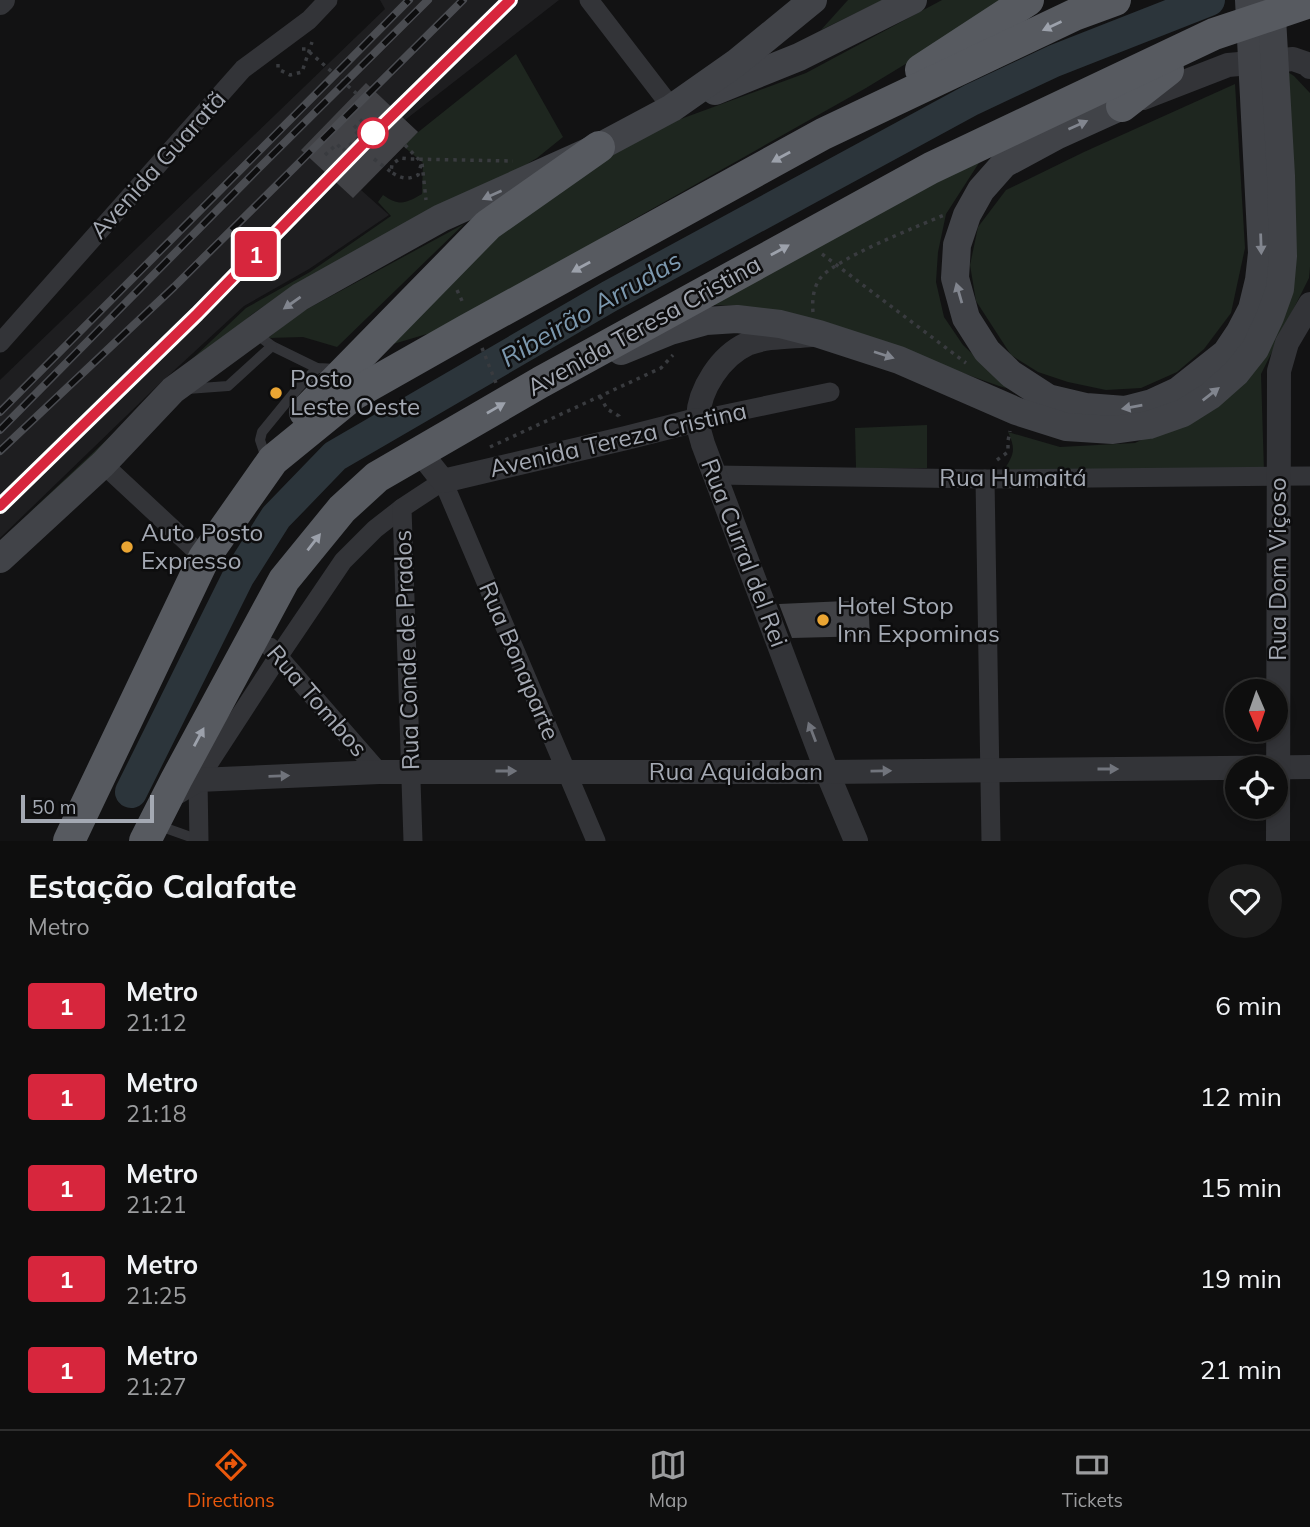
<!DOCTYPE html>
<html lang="en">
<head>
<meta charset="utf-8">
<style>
  body { margin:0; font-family:Mulish,sans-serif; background:#1c1c1c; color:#f1f3f6; height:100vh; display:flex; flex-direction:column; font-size:26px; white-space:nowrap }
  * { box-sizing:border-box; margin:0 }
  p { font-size:23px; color:#9b9c9e }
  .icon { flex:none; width:38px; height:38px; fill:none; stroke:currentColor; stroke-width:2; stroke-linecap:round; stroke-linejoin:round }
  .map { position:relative; height:841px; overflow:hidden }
  .side { display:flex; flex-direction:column; background:#0e0e0e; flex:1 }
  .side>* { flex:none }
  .badge { padding:0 14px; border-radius:5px; font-size:24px; line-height:46px }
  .needle { width:46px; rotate:178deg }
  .controls { position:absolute; left:1225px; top:679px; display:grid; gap:14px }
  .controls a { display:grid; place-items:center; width:63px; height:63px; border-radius:50%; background:#0e0e0e; box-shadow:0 4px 10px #0003,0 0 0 2px #2e2e2e; font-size:35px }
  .scale { position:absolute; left:21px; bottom:18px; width:133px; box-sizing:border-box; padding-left:7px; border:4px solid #a4a9b3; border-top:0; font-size:19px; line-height:24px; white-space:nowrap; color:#a4a9b3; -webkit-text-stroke:5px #0d0d0e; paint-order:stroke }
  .map>.badge { position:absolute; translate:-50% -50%; box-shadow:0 0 0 4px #fff }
  .round { display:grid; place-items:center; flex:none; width:74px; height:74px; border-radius:37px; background:#1c1c1c }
  .head { display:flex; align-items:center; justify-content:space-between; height:119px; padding:0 28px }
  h1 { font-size:33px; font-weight:700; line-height:52px }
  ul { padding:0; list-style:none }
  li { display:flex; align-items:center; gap:21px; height:91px; padding:0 28px }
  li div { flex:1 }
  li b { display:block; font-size:26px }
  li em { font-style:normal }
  li .badge { min-width:77px; font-weight:700; text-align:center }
  .dock { display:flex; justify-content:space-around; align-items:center; height:98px; border-top:2px solid #2e2e2e; background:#0e0e0e; font-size:19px; color:#9b9c9e }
  .dock a { display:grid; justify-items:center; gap:4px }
  .dock .on { color:#ea580c }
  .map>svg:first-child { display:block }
  .built { fill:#1e1e20 }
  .green { fill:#1e261f }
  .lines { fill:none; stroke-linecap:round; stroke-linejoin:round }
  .river { stroke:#2c353b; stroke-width:32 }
  .building { fill:#414246 }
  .path { stroke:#393b3f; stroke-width:3.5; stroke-dasharray:3.5 5; stroke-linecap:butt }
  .service { stroke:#333438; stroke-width:10 }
  .minor { stroke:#333438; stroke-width:19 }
  .tertiary { stroke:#333438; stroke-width:24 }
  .secondary { stroke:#414348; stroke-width:28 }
  .trunk { stroke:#575a60; stroke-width:32 }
  .rail-casing { stroke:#4a4c51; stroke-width:8 }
  .rail { stroke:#0d0d0e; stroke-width:5; stroke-dasharray:16; stroke-linecap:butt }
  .oneway { fill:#9ca1ab }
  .oneway2 { fill:#81858e }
  .oneway3 { fill:#71747c }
  .line-casing { stroke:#fff; stroke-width:16 }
  .line { stroke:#d7263d; stroke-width:10 }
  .stop-dot { fill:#fff; stroke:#d7263d; stroke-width:3.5 }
  .poi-dot { fill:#eaa533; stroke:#0d0d0e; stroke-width:2.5 }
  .labels { text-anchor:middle; stroke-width:5; stroke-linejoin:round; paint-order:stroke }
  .street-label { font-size:24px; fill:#a4a9b3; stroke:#0d0d0e }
  .poi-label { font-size:24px; fill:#a4a9b3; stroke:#0d0d0e; text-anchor:start }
  .water-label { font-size:26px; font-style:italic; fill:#7c98ae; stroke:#0d0d0e }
</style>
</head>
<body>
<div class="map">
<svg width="1310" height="841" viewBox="0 0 1310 841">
  <rect width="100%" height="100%" fill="#121213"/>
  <!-- built -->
  <path class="built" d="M380,0h179l-154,120 13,12 -57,58 28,25 -80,54 -65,37 -90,83 -154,149v-158l385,-371z"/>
  <!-- green -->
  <g class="green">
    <path d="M848,0h35l-62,30z"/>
    <path d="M942,0h69l-145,88 -253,143 -149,92 -81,24 108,-115 110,-78 77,-34 128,-47z"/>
    <path d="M516,54l47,83 -26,21 -64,38 -180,90 -42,29 -165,156 -58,43 218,-206 64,-36 81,-56 -13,-14 5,-7c17,12 23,8 39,-1l1,-31 -21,-18z"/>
    <path d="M1283,69l11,7 16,17v174l-1,11 -48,96 3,98 -262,1c11,-17 15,-22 6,-41l52,15 75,-4 55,-26 54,-51z"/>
    <path d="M1235,84l10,164 -14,65 -27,36 -27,23 -36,16 -35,2 -38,-8 -30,-10 -27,-17 -35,-54 -6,-36 8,-38 28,-37 78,-38z"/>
    <path d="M984,155l-38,59 -8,38 -2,30 8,35 19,28 23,22 31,24 -18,-5 -128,-46 -131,-34 -29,-1z"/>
    <path d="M464,224l-127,123 -34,-10 -35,1 30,-24z"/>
    <path d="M927,425v43h-71l-1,-40z"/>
  </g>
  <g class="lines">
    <!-- river -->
    <path class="river" d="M131,792l107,-215 38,-60 59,-61 275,-160 361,-196 83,-39 155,-61"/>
  </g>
  <!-- building -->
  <g class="building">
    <path d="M366,83l52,49 -65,66 -52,-48z"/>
    <path d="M868,600l2,36 -78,2 -13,-34z"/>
  </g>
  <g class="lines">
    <!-- path -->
    <g class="path">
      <path d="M302,49h4l51,45"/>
      <path d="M278,64v5l12,6 12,-3 10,-30"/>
      <path d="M353,143l9,10 26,-27"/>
      <path d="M405,145l17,18 4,37"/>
      <path d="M325,155l12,-11 6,7 17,-15 -7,-7 12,-12"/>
      <path d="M374,159l17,13"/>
      <path d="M421,165l-3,10c-11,5 -16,4 -27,-3l1,-8 9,-6 8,1 104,2"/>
      <path d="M822,254l144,109"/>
      <path d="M457,290l7,15"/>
      <path d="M813,312c-1,-10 0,-23 6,-32 12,-20 100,-54 125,-65"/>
      <path d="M482,348l14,35"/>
      <path d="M600,396l7,13 12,7 1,4"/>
      <path d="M490,447l171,-79 12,-13"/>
      <path d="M997,460l11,-8v-11l2,-10"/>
    </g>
    <!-- service -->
    <g class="service">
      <path d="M255,333l17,13 45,22 21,1"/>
      <path d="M187,389l41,-3 44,-40"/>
      <path d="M266,458l-6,-18 2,-8 36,-44 19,-20"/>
      <path d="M157,825l42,15"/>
    </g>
    <!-- minor -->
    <g class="minor">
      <path d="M589,0l83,108"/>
      <path d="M0,343l243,-274 66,-49 19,-20"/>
      <path d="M697,420l133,-28"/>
      <path d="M103,464l101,94"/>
      <path d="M715,475l270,4 325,-3"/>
      <path d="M985,479l6,362"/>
      <path d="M270,647l109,125"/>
      <path d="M199,841l-1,-61 80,-123 65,-96 32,-32 27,-21"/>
      <path d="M413,841l-11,-333 41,-27 153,360"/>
    </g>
    <!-- tertiary -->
    <g class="tertiary">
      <path d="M0,3l3,-3"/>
      <path d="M1143,98l85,-33 65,-6 14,5 3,3"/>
      <path d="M811,335c-20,2 -45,1 -64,9 -26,12 -48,45 -49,74 -1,8 3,18 5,26l124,328 29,69"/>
      <path d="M420,452l23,29 183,-43 71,-18"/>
      <path d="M167,798l31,-18 181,-8h448l483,-5"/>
      <path d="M1278,841l1,-470 8,-28 23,-39"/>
    </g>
    <!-- secondary -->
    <g class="secondary">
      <path d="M715,91l84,-34 114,-57"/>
      <path d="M1122,106l-64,29 -54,29 -23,26 -14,25 -10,30 -2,33 11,40 21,33 24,23 37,24 38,9 39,3 27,-7 26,-12 48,-38 14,-21 12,-23 7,-29 3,-27 -13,-253"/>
      <path d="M621,351l49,-20 36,-10 31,-2 43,5 39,10 80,26 117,51 50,16 47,3 36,-5 34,-12 27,-17 26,-23 19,-24 15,-32 10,-28 3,-33 -2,-80 -10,-176"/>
      <path d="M0,559l103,-95 70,-74 127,-93 141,-79 158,-71 73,-39 64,-45 77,-63"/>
    </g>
    <!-- trunk -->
    <g class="trunk">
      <path d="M921,70l107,-70"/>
      <path d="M1122,106l46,-36"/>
      <path d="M305,412l183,-187 111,-78"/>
      <path d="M69,841l135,-283 69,-98 81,-66 113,-64 356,-196 251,-119 41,-15"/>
      <path d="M145,841l31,-61 108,-200 58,-71 35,-32 164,-95 390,-214 283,-134 96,-32"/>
    </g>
    <defs>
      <g id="rail">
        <path d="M0,412l409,-412"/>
        <path d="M0,430l257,-260 171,-170"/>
        <path d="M0,451l174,-164 289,-287"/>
        <path d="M0,506l196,-192 168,-171 146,-143"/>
      </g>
    </defs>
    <!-- rail casing -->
    <use href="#rail" class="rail-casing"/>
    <!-- rail -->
    <use href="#rail" class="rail"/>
  </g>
  <!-- one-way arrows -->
  <defs><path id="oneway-solid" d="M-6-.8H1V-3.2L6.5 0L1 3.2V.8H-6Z" transform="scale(1.75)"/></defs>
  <g class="oneway">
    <use href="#oneway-solid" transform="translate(1052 26) rotate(155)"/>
    <use href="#oneway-solid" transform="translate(781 157) rotate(151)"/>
    <use href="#oneway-solid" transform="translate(780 250) rotate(-29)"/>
    <use href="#oneway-solid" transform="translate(581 267) rotate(151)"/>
    <use href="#oneway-solid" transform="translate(496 408) rotate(-30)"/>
    <use href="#oneway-solid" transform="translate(314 542) rotate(-52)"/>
    <use href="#oneway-solid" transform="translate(199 737) rotate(-62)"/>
  </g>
  <g class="oneway2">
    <use href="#oneway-solid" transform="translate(1078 125) rotate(-24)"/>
    <use href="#oneway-solid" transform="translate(492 195) rotate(156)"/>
    <use href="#oneway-solid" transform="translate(1261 244) rotate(88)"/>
    <use href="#oneway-solid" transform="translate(959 293) rotate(-106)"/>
    <use href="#oneway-solid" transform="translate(292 303) rotate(145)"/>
    <use href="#oneway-solid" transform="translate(884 355) rotate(18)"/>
    <use href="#oneway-solid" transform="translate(1211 394) rotate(-38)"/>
    <use href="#oneway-solid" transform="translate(1132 407) rotate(170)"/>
  </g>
  <g class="oneway3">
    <use href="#oneway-solid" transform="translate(812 732) rotate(-111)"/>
    <use href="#oneway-solid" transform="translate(1108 769)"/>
    <use href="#oneway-solid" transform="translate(506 771)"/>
    <use href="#oneway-solid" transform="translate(881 771) rotate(-1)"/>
    <use href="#oneway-solid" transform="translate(279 776) rotate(-2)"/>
  </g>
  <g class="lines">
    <defs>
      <path id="line" d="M0,506l197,-192 167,-171 146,-143"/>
    </defs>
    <!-- line casing -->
    <use href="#line" class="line-casing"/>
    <!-- line -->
    <use href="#line" class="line"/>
  </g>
  <!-- markers -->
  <circle class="stop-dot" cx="373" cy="133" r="14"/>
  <g class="poi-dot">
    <circle cx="276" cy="393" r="7"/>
    <circle cx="127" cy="547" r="7"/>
    <circle cx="823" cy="620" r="7"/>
  </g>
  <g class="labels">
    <!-- street labels -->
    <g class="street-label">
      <text transform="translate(158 165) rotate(-48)" y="8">Avenida Guaratã</text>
      <text transform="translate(644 326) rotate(-29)" y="8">Avenida Teresa Cristina</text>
      <text transform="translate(618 440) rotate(-13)" y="8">Avenida Tereza Cristina</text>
      <text x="1013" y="486">Rua Humaitá</text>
      <text transform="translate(744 553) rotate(69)" y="8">Rua Curral del Rei</text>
      <text transform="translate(1278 569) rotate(-90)" y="8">Rua Dom Viçoso</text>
      <text transform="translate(407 650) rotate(-92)" y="8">Rua Conde de Prados</text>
      <text transform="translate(519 661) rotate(67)" y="8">Rua Bonaparte</text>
      <text transform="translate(317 701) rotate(49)" y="8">Rua Tombos</text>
      <text x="736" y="780">Rua Aquidaban</text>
    </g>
    <!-- poi labels -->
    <g class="poi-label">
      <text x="290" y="387">Posto<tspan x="290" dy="28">Leste Oeste</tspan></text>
      <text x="141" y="541">Auto Posto<tspan x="141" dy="28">Expresso</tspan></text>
      <text x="837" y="614">Hotel Stop<tspan x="837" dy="28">Inn Expominas</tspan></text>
    </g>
    <!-- water labels -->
    <g class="water-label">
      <text transform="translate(591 309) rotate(-30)" y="9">Ribeirão Arrudas</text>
    </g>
  </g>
</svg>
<div class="controls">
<a><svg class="needle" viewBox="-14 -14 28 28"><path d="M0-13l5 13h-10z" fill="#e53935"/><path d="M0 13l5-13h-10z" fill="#9b9c9e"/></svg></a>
<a><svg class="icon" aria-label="locate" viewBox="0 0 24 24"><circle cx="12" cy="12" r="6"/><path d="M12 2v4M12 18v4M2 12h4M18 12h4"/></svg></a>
</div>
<div class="scale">50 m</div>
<b class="badge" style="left:256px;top:254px;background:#d7263d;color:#fff">1</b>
</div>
<section class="side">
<div class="head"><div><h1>Estação Calafate</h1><p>Metro</p></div><a class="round"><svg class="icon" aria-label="heart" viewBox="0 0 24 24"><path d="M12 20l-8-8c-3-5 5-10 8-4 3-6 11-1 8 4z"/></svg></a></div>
<ul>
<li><span class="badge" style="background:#d7263d;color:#fff">1</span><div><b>Metro</b><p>21:12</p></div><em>6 min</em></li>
<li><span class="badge" style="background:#d7263d;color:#fff">1</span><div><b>Metro</b><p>21:18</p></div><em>12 min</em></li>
<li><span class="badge" style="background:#d7263d;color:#fff">1</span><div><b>Metro</b><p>21:21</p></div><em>15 min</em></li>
<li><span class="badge" style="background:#d7263d;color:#fff">1</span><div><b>Metro</b><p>21:25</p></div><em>19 min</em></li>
<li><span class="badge" style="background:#d7263d;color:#fff">1</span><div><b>Metro</b><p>21:27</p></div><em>21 min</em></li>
</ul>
</section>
<nav class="dock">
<a class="on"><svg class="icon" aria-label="directions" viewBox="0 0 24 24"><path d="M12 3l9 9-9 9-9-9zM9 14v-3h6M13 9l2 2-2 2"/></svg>Directions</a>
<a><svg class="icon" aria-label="map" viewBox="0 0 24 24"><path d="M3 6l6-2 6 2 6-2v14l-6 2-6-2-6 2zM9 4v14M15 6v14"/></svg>Map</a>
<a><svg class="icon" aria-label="tickets" viewBox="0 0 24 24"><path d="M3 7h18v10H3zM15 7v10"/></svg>Tickets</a>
</nav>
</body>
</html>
